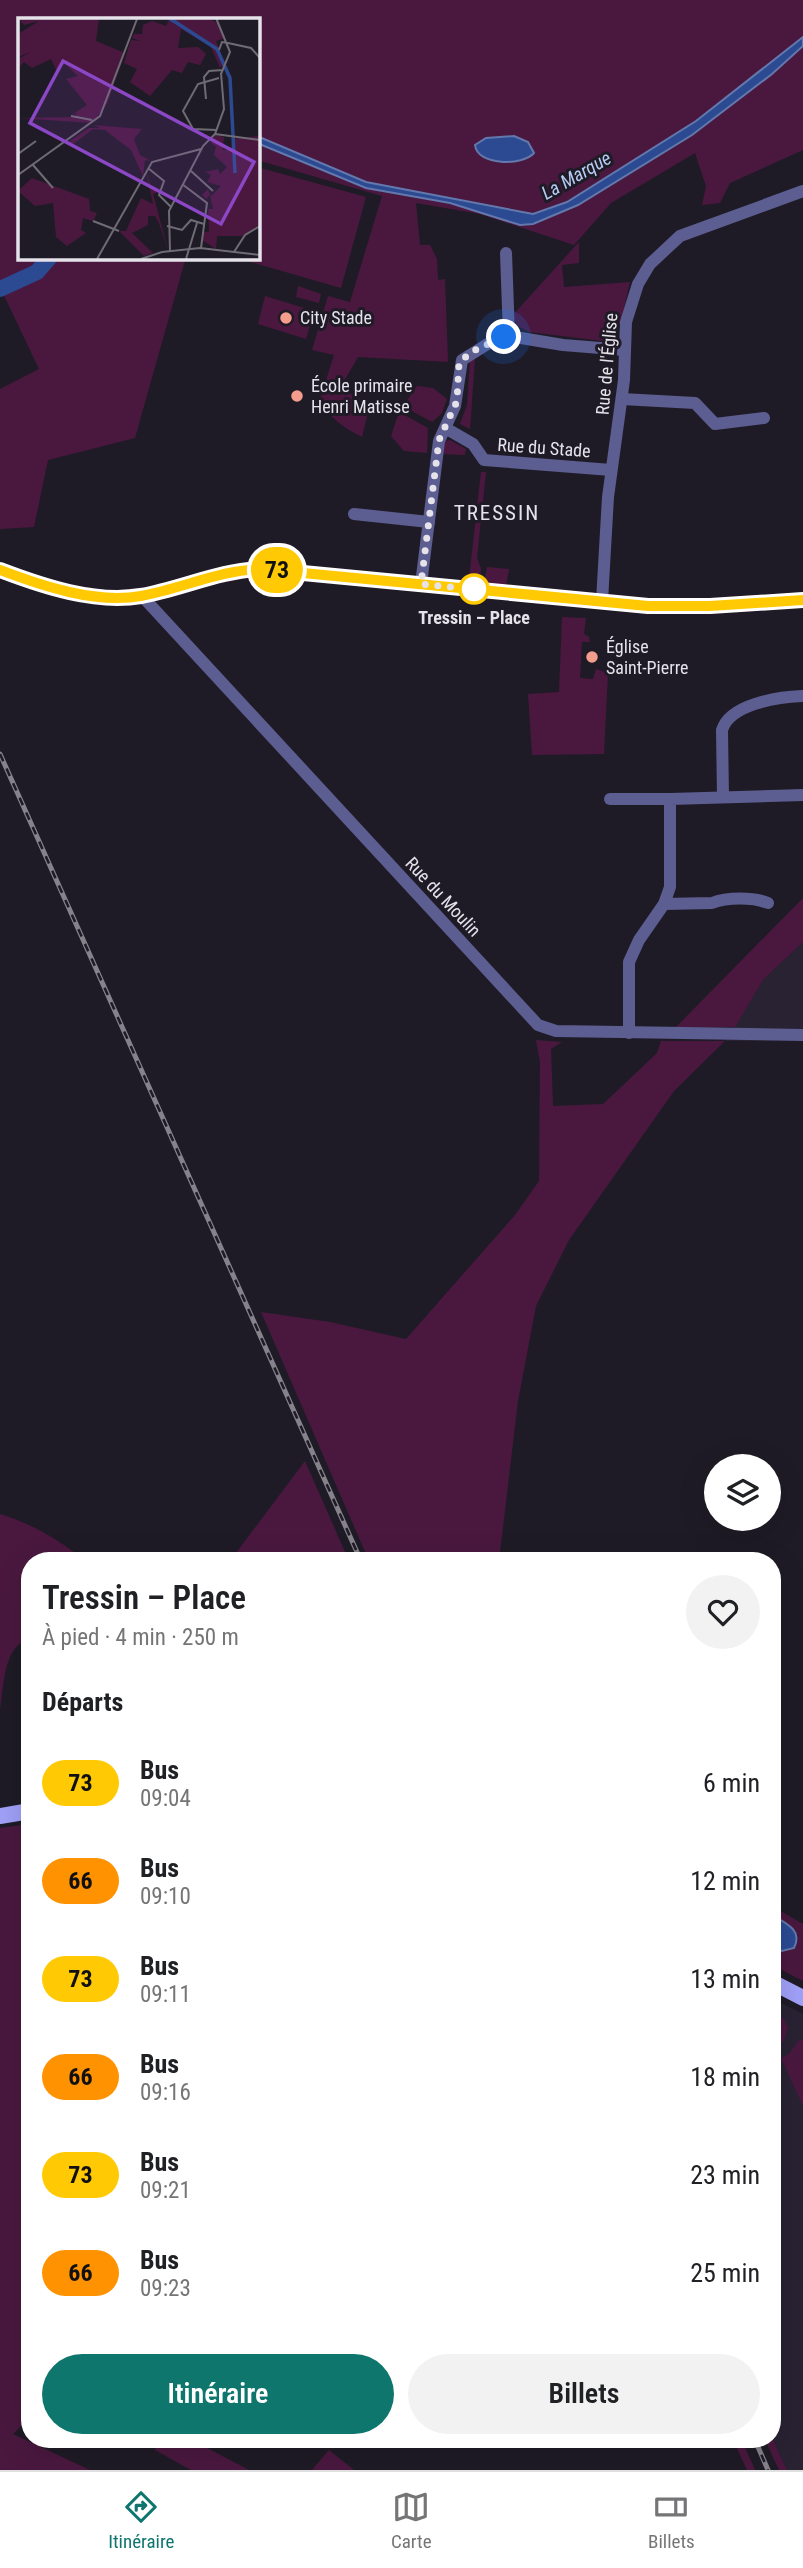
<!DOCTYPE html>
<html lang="fr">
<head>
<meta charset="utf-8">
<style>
  body { margin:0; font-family:"Roboto Condensed",sans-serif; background:#f2f2f2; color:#202124; height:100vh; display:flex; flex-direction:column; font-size:26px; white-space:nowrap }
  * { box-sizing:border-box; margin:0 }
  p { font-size:23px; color:#757577 }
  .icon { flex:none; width:38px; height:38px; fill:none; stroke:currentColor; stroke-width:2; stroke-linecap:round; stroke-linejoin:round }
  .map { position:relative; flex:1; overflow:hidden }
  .details { position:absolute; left:21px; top:1552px; width:760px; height:896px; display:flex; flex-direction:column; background:#fff; border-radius:28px; box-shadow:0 7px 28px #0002 }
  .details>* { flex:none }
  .badge { padding:0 14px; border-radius:23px; font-size:24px; line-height:46px }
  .fabs { position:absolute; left:704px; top:1454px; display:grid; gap:14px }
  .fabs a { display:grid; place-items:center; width:77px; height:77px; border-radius:50%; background:#fff; box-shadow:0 7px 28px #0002; font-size:35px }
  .you { position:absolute; width:35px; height:35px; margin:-18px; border:5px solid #fff; border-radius:50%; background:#1a73e8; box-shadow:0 0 0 10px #1a73e833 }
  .map>.badge { position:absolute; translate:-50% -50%; box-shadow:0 0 0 4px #fff }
  h2 { padding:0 21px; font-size:26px; line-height:63px }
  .round { display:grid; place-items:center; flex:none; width:74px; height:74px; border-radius:37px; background:#f2f2f2 }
  .headline { display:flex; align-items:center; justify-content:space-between; height:119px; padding:0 21px }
  h1 { font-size:33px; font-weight:600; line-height:52px }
  .button { display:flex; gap:14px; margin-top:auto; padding:14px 21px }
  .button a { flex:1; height:80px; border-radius:42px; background:#0f766e; color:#fff; font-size:28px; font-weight:600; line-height:80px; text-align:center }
  .button a+a { background:#f2f2f2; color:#202124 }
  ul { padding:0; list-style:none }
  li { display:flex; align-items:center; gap:21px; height:98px; padding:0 21px }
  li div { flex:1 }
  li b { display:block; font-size:26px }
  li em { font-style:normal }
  li .badge { min-width:77px; font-weight:700; text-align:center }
  .dock { display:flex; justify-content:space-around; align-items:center; height:98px; border-top:2px solid #e0e0e0; background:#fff; font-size:19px; color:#757577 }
  .dock a { display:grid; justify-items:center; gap:4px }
  .dock .selected { color:#0f766e }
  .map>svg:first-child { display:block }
  .built { fill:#282233 }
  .green { fill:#4a183f }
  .water { fill:#2b4a92; stroke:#6378ac; stroke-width:2 }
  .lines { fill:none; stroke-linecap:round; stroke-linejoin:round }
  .river { stroke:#2b4a92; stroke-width:16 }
  .minor { stroke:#5c5d91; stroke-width:12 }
  .major { stroke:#9fa0f7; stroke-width:16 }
  .rail-casing { stroke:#85828b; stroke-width:5 }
  .rail { stroke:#1f1b26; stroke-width:2.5; stroke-dasharray:8; stroke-linecap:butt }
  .line-casing { stroke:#fff; stroke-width:16 }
  .line { stroke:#ffc904; stroke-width:10 }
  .walk { stroke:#e5e2ea; stroke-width:7; stroke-dasharray:0 12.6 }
  .poi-dot { fill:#f49d8c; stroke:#1f1b26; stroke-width:2.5 }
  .stop-dot { fill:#fff; stroke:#ffc904; stroke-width:3.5 }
  .labels { text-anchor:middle; stroke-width:6; stroke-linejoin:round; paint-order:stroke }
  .poi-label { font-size:18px; fill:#e5e2ea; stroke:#1f1b26; text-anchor:start }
  .street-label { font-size:18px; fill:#e5e2ea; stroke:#1f1b26 }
  .stop-label { font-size:18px; font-weight:bold; fill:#e5e2ea; stroke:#1f1b26 }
  .water-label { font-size:19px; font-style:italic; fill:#b6cbf4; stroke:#1f1b26 }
  .quarter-label { font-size:21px; letter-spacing:2px; fill:#e5e2ea; stroke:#1f1b26 }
  .inset-river { fill:none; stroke:#2b4a92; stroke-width:3.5 }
  .inset-road { fill:none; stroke:#6e6b74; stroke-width:2 }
  .view { fill:#8b47c5; fill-opacity:0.15; stroke:#8b47c5; stroke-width:3.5 }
  .inset-edge { fill:none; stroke:#e5e2ea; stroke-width:3.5 }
</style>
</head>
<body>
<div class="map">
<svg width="803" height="2470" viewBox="0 0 803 2470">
  <rect width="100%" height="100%" fill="#1f1b26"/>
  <!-- built -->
  <g class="built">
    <path d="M803,942v99h-78l38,-61z"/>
    <path d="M772,1998l31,16v456h-16l-15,-33z"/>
  </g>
  <!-- green -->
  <g class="green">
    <path d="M0,0h803v150l-73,33 -10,20 -18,2 4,-19 -11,-33 -84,50 -37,42 -94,-31 -64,-11 4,42h10l7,14 1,21 7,-1 3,83 -90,-5 -18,31 30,16 -8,33c-18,-9 -33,-19 -42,-38l14,-44 -22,-5 16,-54 22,6 32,-106 -125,-36v-141h-238v238h167l-51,181 -87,22 -14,67 -34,2v-140l39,-20 -39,-82z"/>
    <path d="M257,167l109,30 -25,91 -108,-31h24z"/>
    <path d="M579,242v21l-17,2 2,22 66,-5c-4,14 -10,54 -19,60l-82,-10 -11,-6 -6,-10z"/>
    <path d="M298,286l23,8 -2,9 -23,-6z"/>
    <path d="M265,296l49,15 -8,28 -48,-15z"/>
    <path d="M475,358l-5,71 -10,-5 7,-19 3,-44z"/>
    <path d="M417,386l16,2 14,11 -5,14 -10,9 -29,-16z"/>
    <path d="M399,412l29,16 -1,25 -23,-2 -13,-15z"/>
    <path d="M450,440l16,9 -1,6 -23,-1v-12z"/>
    <path d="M481,472h5l-9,86 4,11 -1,11 -11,-1z"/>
    <path d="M487,567l22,2 -3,18 -22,-3z"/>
    <path d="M562,617l24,1 -2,16 5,3 1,5h-8l-2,36 13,1 3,-10 12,4 -4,81 -72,1 -4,-61 31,-2z"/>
    <path d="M803,898v44l-40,38 -28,47 -60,1z"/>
    <path d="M536,1040l26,2 -11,7 2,57 50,-2 54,-51 4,-12h64l-51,50 -105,149 -33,66 -18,95 -19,160h-130l-108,-249 69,10 76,17 109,-124 24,-34 1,-119z"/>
    <path d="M305,1461l44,100h-119z"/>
    <path d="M0,1514c33,10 59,26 86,47h-56v78c-27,5 -26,48 -30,70z"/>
    <path d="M30,1824v593l-17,17 77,36h-90v-642z"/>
    <path d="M772,1906l31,18v57l-31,-16z"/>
    <path d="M772,2014l12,5 4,9 -4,13 -12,5z"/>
    <path d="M800,2039l3,2v65l-22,-48 8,-4z"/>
    <path d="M772,2437l15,33h-8l-14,-30z"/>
    <path d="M159,2440h33l57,30h-58l-36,-20z"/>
    <path d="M733,2440h9l13,30h-8z"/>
    <path d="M329,2450l25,20h-42z"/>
  </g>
  <!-- water -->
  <g class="water">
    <path d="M803,37v9l-31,28 -80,61 -114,70 -45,19 -13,1 -70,-22 -84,-15 -109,-45v-7l109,46 167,32 34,-12 129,-81z"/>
    <path d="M514,136l14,6 6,11c-11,13 -57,13 -59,-8l11,-7z"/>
    <path d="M772,1915c14,8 31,15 22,33l-12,3 -10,-6z"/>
  </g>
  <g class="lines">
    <!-- river -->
    <path class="river" d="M0,289l37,-17 13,-15"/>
    <!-- minor -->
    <g class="minor">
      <path d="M506,253l3,83"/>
      <path d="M622,399l73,4 20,21 49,-6"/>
      <path d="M447,429l26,15 11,16 127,10"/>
      <path d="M354,514l75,8"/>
      <path d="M0,570c42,16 95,34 141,26 40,-7 79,-27 120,-27l387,37h62l93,-6"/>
      <path d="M421,584l18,-143 16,-35 7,-46 32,-20 15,-4 54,9 62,5"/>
      <path d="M142,596l396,429 18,6 247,4"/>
      <path d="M602,601l6,-104 16,-117 2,-58 12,-38 12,-20 30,-28 123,-45"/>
      <path d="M723,797l-1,-67c8,-26 56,-33 80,-34"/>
      <path d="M610,799h60"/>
      <path d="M664,904l48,-1c15,-6 41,-6 56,0"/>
      <path d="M629,1033v-71l10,-22 25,-36 6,-17v-88l133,-4"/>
    </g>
    <!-- major -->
    <g class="major">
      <path d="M0,1816l30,-5"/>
      <path d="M772,1982l31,16"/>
    </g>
    <defs>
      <g id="rail">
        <path d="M0,754l361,807"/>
        <path d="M755,2440l13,30"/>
      </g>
    </defs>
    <!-- rail casing -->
    <use href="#rail" class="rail-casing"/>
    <!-- rail -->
    <use href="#rail" class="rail"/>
  </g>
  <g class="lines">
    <defs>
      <path id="line" d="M0,570c42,16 95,34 141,26 40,-7 79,-26 120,-27l387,37h62l93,-6"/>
    </defs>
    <!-- line casing -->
    <use href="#line" class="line-casing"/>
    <!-- line -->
    <use href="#line" class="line"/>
    <!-- walk -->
    <path class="walk" d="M474,589l7,1 -60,-6 18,-144 18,-39 2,-38 12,-11 33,-15"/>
  </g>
  <!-- markers -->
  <g class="poi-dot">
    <circle cx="286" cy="318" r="7"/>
    <circle cx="297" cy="396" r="7"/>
    <circle cx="592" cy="657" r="7"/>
  </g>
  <circle class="stop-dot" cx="474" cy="589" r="14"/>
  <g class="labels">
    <!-- poi labels -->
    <g class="poi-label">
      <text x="300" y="324">City Stade</text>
      <text x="311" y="392">École primaire<tspan x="311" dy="21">Henri Matisse</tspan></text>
      <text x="606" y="653">Église<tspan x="606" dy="21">Saint-Pierre</tspan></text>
    </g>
    <!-- street labels -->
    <g class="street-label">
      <text transform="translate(607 364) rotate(-85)" y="6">Rue de l'Église</text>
      <text transform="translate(544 448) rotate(4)" y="6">Rue du Stade</text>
      <text transform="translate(443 897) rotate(47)" y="6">Rue du Moulin</text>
    </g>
    <!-- stop labels -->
    <g class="stop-label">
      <text x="474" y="624">Tressin – Place</text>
    </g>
    <!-- water labels -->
    <g class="water-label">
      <text transform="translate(576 175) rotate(-30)" y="7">La Marque</text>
    </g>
    <!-- quarter labels -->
    <g class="quarter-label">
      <text x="497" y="520">TRESSIN</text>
    </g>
  </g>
  <!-- overview -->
  <g transform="translate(18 18)">
    <rect width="242" height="242" fill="#1f1b26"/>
    <path d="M0,0h81l-3,23 29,12 -18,51 -15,19 -74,-5 57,-1 2,-4 -6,2 16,-10 -21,-26 12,-3 -13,-12 -9,6 -5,-11 -19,9 -8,-6 -6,6v-9l13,-7 -13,5v-23l21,-13 -15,4zM152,0h39l8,5 8,15 -9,3 9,23 -5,4 -9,-21 -30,-18 -3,19 20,-1 8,7 -6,11 -12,-3 -6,11 -10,-3 -22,26 -20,-14 7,-13 -13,-6 7,-23 10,1 -9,-3 2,-4h8l1,-9 9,-4 14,5zM75,107l49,4 -8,10 6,16 11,6 -6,-1 -2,16 -12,-26 -26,-20 -12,-1 -21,16 -5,-2 22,-15h11zM197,117l9,2 -1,13h8l1,-11 27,-3v89l-17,11h-25l-1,13 -14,-9 1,-8h6l-1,-23h5l-3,-14 -4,4 -4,-4 6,-6 3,7 10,-10 -14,-4 4,-7 -6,-3 13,-3 2,5 7,-7 -13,-12 2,-8 -5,-4zM128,154l6,17 6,3 -5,2 15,56 -9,-27 -4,-7h-7v9l-16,8 21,20 -9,3 -25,-25h7l15,-33 12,6zM14,160l57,21 1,12 7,2 -4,8 -10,-3 -2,12 5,3 -19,13 -11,-9 -3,-34 -18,3 -17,-15z" fill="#4a183f"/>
    <path class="inset-river" d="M151,0l48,31 13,29 5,95"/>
    <path class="inset-road" d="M198,0l14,34 -9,22M201,32l3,-8 6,1 23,5 9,10M188,81l-2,-22 5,-6 14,-1M53,98l21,4M199,112l-24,-1 -10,-18 15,-27 21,-6M197,116l45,6M0,136l18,-13M15,147l20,23M130,150l16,13 -5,14 12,12M173,153l22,20M0,157l82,-59 37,-97M164,166l25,19 -6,45M75,203l26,10M149,208l15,4 9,-10 13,4M152,233l-1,-40 34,-65 12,-12 9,-25 -3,-36M216,234l11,-17 15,-9M79,241l55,-97 49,-13M123,241l21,-7 38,-4 60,7M168,241l11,-36"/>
    <path class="view" d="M45,43l191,101 -33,62 -191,-101z"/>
    <rect width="242" height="242" class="inset-edge"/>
  </g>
</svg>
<div class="fabs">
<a><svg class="icon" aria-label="layers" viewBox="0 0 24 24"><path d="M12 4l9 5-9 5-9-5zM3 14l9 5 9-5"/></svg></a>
</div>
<div class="you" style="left:504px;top:337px"></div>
<b class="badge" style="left:277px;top:570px;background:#ffc904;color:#111">73</b>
<section class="details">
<div class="headline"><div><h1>Tressin – Place</h1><p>À pied · 4 min · 250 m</p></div><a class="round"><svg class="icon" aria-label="heart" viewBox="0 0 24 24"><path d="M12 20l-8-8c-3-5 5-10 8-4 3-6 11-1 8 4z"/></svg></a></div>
<h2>Départs</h2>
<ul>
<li><span class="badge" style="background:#ffc904;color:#111">73</span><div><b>Bus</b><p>09:04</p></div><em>6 min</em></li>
<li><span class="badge" style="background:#ff9200;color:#111">66</span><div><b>Bus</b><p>09:10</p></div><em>12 min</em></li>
<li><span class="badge" style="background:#ffc904;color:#111">73</span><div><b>Bus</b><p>09:11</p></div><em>13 min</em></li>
<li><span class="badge" style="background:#ff9200;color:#111">66</span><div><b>Bus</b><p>09:16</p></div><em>18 min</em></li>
<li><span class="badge" style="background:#ffc904;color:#111">73</span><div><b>Bus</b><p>09:21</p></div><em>23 min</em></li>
<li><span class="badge" style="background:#ff9200;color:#111">66</span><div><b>Bus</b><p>09:23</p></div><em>25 min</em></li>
</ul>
<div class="button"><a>Itinéraire</a><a>Billets</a></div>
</section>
</div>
<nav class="dock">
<a class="selected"><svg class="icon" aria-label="directions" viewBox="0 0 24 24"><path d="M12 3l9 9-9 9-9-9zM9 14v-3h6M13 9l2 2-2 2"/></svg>Itinéraire</a>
<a><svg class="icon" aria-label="map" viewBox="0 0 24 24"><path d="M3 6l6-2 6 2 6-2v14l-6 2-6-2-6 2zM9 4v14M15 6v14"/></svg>Carte</a>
<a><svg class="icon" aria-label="tickets" viewBox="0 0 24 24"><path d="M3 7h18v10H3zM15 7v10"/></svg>Billets</a>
</nav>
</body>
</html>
